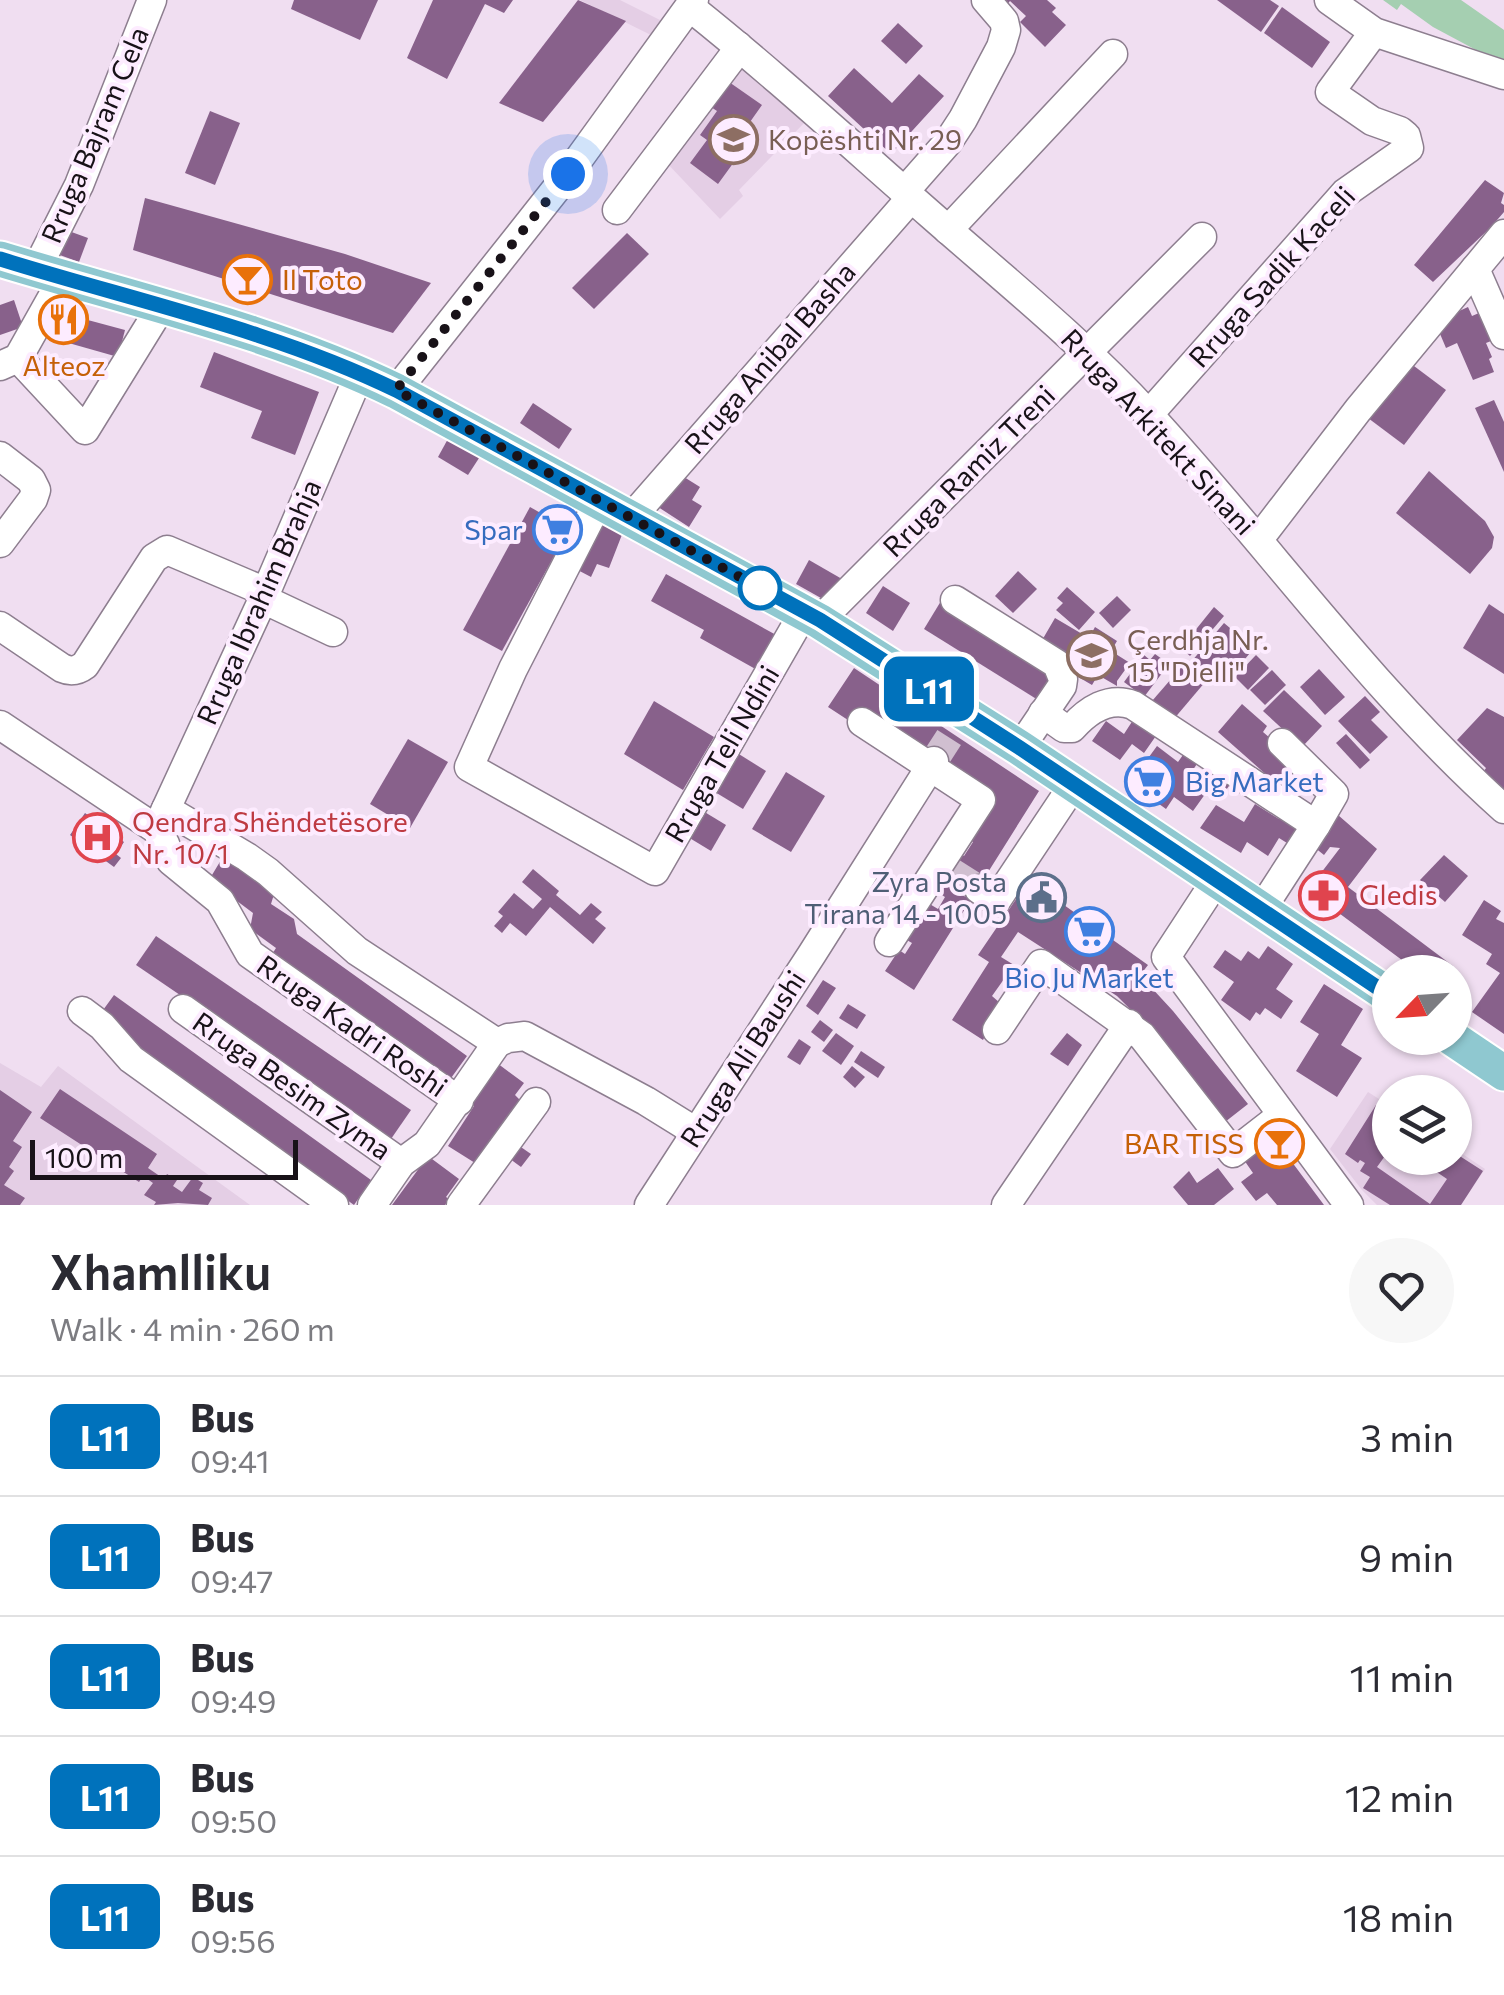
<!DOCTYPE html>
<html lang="en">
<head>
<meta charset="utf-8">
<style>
  body { margin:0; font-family:Commissioner,sans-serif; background:#f7f7f7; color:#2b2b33; height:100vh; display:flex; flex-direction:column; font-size:38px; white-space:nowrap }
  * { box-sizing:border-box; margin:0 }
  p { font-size:32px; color:#7c7c81 }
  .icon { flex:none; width:55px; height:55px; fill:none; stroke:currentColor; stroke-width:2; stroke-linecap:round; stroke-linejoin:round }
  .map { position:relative; height:1205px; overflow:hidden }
  .details { display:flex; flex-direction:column; background:#fff; flex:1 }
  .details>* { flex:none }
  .badge { padding:0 20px; border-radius:15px; font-size:35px; line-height:65px }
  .needle { width:65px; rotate:245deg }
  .tools { position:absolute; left:1372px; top:955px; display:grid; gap:20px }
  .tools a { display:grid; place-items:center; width:100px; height:100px; border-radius:50%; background:#fff; box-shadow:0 2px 8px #0004; font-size:50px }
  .scale { position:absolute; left:30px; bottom:25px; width:268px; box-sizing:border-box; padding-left:10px; border:5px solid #181218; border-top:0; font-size:28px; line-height:35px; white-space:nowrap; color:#181218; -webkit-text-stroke:8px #fdecff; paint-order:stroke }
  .you { position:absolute; width:50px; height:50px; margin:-25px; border:8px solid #fff; border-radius:50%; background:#1a73e8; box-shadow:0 0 0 15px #1a73e833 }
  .map>.badge { position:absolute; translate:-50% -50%; box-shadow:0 0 0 5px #fff }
  .round { display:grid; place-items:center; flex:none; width:105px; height:105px; border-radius:52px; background:#f7f7f7 }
  .overview { display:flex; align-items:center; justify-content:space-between; height:170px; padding:0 50px }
  h1 { font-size:48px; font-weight:600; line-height:75px }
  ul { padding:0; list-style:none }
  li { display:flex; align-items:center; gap:30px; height:120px; padding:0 50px; border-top:2px solid #e1e1e2 }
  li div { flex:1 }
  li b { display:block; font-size:38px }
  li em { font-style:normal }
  li .badge { min-width:110px; font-weight:700; text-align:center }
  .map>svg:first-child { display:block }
  .built { fill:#e4cee5 }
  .green { fill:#a5cfb1 }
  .building { fill:#88618b }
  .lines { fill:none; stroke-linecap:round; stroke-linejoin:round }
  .minor-tunnel { stroke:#d0bfd0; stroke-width:28; stroke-dasharray:28 14; stroke-linecap:butt }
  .minor-casing { stroke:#8d7e8f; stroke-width:31 }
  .major-casing { stroke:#fff; stroke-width:39 }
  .minor { stroke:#fff; stroke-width:28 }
  .major { stroke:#8fc8d0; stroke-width:35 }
  .line-casing { stroke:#fff; stroke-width:22 }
  .line { stroke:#0072bc; stroke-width:15 }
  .walk { stroke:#181218; stroke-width:10; stroke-dasharray:0 18 }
  .stop-dot { fill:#fff; stroke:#0072bc; stroke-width:5 }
  .labels { text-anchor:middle; stroke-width:8; stroke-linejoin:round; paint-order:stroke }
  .street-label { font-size:28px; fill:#181218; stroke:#fdecff }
  .education-label { font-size:28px; fill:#785e54; stroke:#fdecff; text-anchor:start }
  .food-label { font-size:28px; fill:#c56008; stroke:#fdecff; text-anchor:start }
  .shop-label { font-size:28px; fill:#366cbe; stroke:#fdecff; text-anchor:end }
  .health-label { font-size:28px; fill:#be3a42; stroke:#fdecff; text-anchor:start }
  .service-label { font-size:28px; fill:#4e5e75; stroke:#fdecff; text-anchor:end }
</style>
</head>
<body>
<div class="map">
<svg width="1504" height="1205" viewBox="0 0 1504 1205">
  <rect width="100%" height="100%" fill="#f0def1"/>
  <!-- built -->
  <g class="built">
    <path d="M580,0h40l44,22 -11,14z"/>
    <path d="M736,58l71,62 -68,70 4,6 -23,23 -56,-59z"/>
    <path d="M0,1063l41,24 17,-21 192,139h-250z"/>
    <path d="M1368,1092l22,14v52h65v-9l30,20 -24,36h-84l-15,-15 -32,-41z"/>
  </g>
  <!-- green -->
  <path class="green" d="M1383,0h78l43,30v35l-71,-38 -32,-23 -4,6z"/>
  <!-- building -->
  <g class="building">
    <path d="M294,0h84l-18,40 -69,-31z"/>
    <path d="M433,0h80l-9,13 -19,-9 -38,75 -40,-21z"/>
    <path d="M578,0l48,21 -83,101 -44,-19z"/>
    <path d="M997,0h50l9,8 -4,4 14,13 -21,22 -25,-25 6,-6 -16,-15 -5,6z"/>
    <path d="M1217,0h53l9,6 -18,26z"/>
    <path d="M1282,7l48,35 -18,26 -48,-35z"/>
    <path d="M898,23l25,23 -17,18 -25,-23z"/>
    <path d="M854,68l38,35 27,-29 25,22 -53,58 -63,-58z"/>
    <path d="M729,82l33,23 -36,51 8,6 -16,22 -28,-21 17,-23 -7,-5 17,-24 -6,-4z"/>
    <path d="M210,111l30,12 -25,62 -30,-12z"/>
    <path d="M1485,180l19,13 -3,10 3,2v7l-13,15 -58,55 -19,-17z"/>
    <path d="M145,198l200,56 86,29 -38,50 -260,-83z"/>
    <path d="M66,230l22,8 -9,24 -22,-8z"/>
    <path d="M627,233l22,21 -55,55 -22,-21z"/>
    <path d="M14,300l9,27 -23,8v-30z"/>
    <path d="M1468,307l4,9 7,-3 12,28 -5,2 6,14 -3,2 5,13 -21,8 -16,-37 -11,5 -11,-26z"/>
    <path d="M58,312l67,18 -7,27 -67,-19z"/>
    <path d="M214,352l105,40 -24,63 -44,-17 11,-27 -62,-24z"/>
    <path d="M1410,363l36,27 -42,55 -36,-27z"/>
    <path d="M1494,400l10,22v50l-29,-64z"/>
    <path d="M533,403l39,26 -13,20 -39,-26z"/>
    <path d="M449,437l32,18 -13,20 -30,-18z"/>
    <path d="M1429,471l56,50 9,16 -2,11 -22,26 -74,-61z"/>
    <path d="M676,472l24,15 -8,13 10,6 -13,21 -34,-22z"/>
    <path d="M530,507l39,22 -67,122 -39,-21z"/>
    <path d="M597,520l26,12 -14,36 -12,-4 -6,13 -19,-10z"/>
    <path d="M809,560l33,19 -14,23 -32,-18z"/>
    <path d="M1018,571l19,18 -24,24 -18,-17z"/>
    <path d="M666,574l112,62 -19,35 -59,-33 4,-8 -53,-29z"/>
    <path d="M883,586l27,17 -17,28 -27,-18z"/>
    <path d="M1067,587l28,25 -16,18 -23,-20 7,-7 -6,-5z"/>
    <path d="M1117,596l14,14 -18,18 -14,-15z"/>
    <path d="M941,601l114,71 -17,28 -114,-71z"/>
    <path d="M1489,604l15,10v60l-41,-26z"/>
    <path d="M1214,607l10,9 -34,40 -9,-8z"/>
    <path d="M1055,618l34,20 6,-11 22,14 -6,10 19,12 -13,18v5l-19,-11 -6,10 -24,-14 6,-10 -33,-19z"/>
    <path d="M1224,623l30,25 -22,27 -14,-12 -8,8 -6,-6 -4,4 -9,-7z"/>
    <path d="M1155,654l14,10 -25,33 -20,-15 20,-27 6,5z"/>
    <path d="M1256,655l13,13 -21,22 -13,-13z"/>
    <path d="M1185,663l21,18 -33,39 -21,-19z"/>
    <path d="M854,668l185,123 -125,199 -29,-19 14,-21 6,4 7,-11 -7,-4 23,-36 10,6 7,-12 -9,-6 24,-37 4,2 9,-14 -5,-3 26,-38 -143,-79 -23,-15z"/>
    <path d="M1319,669l26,28 -20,18 -25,-28z"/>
    <path d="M1272,670l14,15 -21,20 -15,-15z"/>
    <path d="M1284,690l38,36 -20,21 -39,-36z"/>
    <path d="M1365,696l15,16 -9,8 17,17 -18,17 -32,-33z"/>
    <path d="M654,701l60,36 -31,53 -59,-36z"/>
    <path d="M1242,704l25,22 -4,6 35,30 -20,23 -60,-53z"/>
    <path d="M1487,708l17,9v76l-24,-16 6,-9 -29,-28z"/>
    <path d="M1135,717l23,16 -14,20 -12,-9 -12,16 -28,-19 14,-20 18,13z"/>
    <path d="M1346,734l24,26 -10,9 -24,-26z"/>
    <path d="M408,739l40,23 -38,66 -40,-24z"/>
    <path d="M1157,746l21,16 7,-10 14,9 -11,16 10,6 13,-18 22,15 -13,19 -12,-9 -15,21 -19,-14 -8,12 -36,-26z"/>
    <path d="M734,751l32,20 -23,38 -33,-20z"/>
    <path d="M786,772l39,24 -34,56 -39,-23z"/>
    <path d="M1255,804l24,15 4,-6 24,15 -12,20 -16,-10 -11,18 -21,-14 -6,11 -41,-25 16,-23 28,17z"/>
    <path d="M698,808l28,17 -15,26 -28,-17z"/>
    <path d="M85,813l39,29 -8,12 5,4 -7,9 -44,-32z"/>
    <path d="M1338,815l39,34 -29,38 105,79 -5,6h-30l-110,-82 32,-42 -10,-1 -6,8 -10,-8z"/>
    <path d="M224,855l51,36 -4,13 23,15 3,15 170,122 -21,29 -177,-126 7,-11 -26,-19 3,-16 -44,-33z"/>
    <path d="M1444,855l24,21 -23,26 -25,-22z"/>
    <path d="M533,869l26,22 -3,4 24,20 11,-12 11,9 -7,7 11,9 -13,16 -43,-37 -24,29 -16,-13 -8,10 -8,-7 9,-10 -5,-4 16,-19 19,16 9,-10 -20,-17z"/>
    <path d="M1029,880l119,85 -10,13 11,7 24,26 75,93 -23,18 -76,-94 -32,-32 -99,-64 -17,25 13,8 -22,31 8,7 -13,16 5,4 -9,17 -31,-20 37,-58 -11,-7z"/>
    <path d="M1484,900l17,11 -5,8 8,4v111l-32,-22 28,-39 -14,-9 6,-10 -30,-19z"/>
    <path d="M156,936l255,174 -20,29 -255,-174z"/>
    <path d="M1268,946l25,18 -17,25 17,12 -12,18 -16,-11 -5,7 -4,-3 -6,9 -29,-21 13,-18 -21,-15 12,-17 16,11 7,-10 11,8z"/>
    <path d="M823,980l13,8 -18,27 -12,-9z"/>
    <path d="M1324,984l39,25 -22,36 21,13 -25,39 -41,-26 23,-37 -19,-12z"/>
    <path d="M114,995l257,185 -17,25 -177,-128 -32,-13 5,-8 -52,-39z"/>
    <path d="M848,1004l18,11 -9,14 -18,-11z"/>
    <path d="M820,1020l13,10 -9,12 -13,-10z"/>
    <path d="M836,1033l18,13 -13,19 -19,-14z"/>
    <path d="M1067,1033l15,12 -14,21 -18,-12z"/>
    <path d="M799,1039l12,8 -11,18 -13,-8z"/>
    <path d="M861,1051l24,16 -7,11 -24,-16z"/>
    <path d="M497,1063l27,20 -9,12 9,9 -41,64 -35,-22 26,-40 -7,-5z"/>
    <path d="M852,1066l13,11 -10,11 -12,-11z"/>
    <path d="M60,1089l97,65 -9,14 16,11 3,-5 10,6 -4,6 9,6 11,-15 10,6 -4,7 13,8 -4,7 -30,-2 -24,2 2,-3 -12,-7 9,-12 -10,-7 -4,6 -99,-64z"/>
    <path d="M0,1090l32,22 -19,29 9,6 -13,20 5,4 -10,14 21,13 -5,7h-20z"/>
    <path d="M1376,1105l14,9v35l-13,18 53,37 17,-25 -31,-21h39v-5l28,18 -22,34h-71l-27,-17 7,-11 -10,-6 5,-8 -5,-3 -2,3 -13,-9z"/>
    <path d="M1274,1138l50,67h-47l-10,-12 -11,8 -15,-19 12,-9 -9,-13z"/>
    <path d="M515,1143l16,11 -10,13 -15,-11z"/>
    <path d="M428,1156l31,23 -13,18 3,2 -4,6h-53z"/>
    <path d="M1218,1168l16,21 -20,16h-26l-15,-18 16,-16 8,12z"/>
  </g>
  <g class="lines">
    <!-- minor-tunnel -->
    <g class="minor-tunnel">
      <path d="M934,761l18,-28"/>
      <path d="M949,870l30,19"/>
    </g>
    <defs>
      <g id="minor">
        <path d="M1329,0l45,32 130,43"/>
        <path d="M690,7c83,66 161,138 241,208 74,65 151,127 218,200 120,130 223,276 355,394"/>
        <path d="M904,192l44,-50 15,-23 38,-72 5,-17 -2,-9 -18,-21"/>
        <path d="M617,210l117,-155 4,-9"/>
        <path d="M948,230l165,-176"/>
        <path d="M1475,269l29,66"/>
        <path d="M36,270l43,-85 73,-185"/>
        <path d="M18,358l67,72 76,-123"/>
        <path d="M0,366l18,-8 45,-80"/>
        <path d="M396,391l172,-217 126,-174"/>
        <path d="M1149,414l196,-221 64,-45 -3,-12 -6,-5 -28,-10 -42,-29 44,-60"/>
        <path d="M0,456l31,24 5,10 -3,9 -33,44"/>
        <path d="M599,501l-86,168 -44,98 186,104 149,-259"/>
        <path d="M630,519l281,-321"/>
        <path d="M1259,539l99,-129 146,-176"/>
        <path d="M263,599l70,33"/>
        <path d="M955,600l102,64 6,15 -1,7 -42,62"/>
        <path d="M819,621l383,-384"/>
        <path d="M0,626l62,42c9,4 15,3 23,-3l69,-107 13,-8 99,42"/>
        <path d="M1043,713l21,15h8c16,-18 37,-32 61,-23l183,120 -55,85"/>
        <path d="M862,722l119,78 -92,142"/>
        <path d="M0,725l156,104 9,15 6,17 49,40 30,53 209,147"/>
        <path d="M1282,743l52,51 -18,31"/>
        <path d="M166,809l81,48 21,15 89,79 140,92 11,-5 17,-2 121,65 50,31"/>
        <path d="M159,824l104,-225 97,-226"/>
        <path d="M1217,879l-51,78 183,248"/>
        <path d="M979,889l17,12 78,-117"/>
        <path d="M183,1009l218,154"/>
        <path d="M82,1011l20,15 29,33 203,146"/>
        <path d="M997,1030l44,-66 101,72 91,117 49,-38"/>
        <path d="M372,1205l29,-42 26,-19 70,-101"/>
        <path d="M461,1205l75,-103"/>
        <path d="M649,1205l163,-251 122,-193"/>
        <path d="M1006,1205l123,-181"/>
      </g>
      <g id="major">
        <path d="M0,259c131,40 274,72 396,132l423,230 201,127 370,248"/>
        <path d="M1452,1038l52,35"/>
      </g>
    </defs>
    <!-- minor casing -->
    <use href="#minor" class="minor-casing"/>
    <!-- major casing -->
    <use href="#major" class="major-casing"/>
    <!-- minor -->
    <use href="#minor" class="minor"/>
    <!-- major -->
    <use href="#major" class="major"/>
  </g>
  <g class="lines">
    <defs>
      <path id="line" d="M0,259c131,41 273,71 396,131l424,230 200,128 370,248"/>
    </defs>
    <!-- line casing -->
    <use href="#line" class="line-casing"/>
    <!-- line -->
    <use href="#line" class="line"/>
    <!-- walk -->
    <path class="walk" d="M568,174l-172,216 364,198"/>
  </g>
  <!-- icons -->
  <defs>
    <symbol id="school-ring" viewBox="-11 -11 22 22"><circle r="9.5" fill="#fdecff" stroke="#8d6e63" stroke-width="1.5"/><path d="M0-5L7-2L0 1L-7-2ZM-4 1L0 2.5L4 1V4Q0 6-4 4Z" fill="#8d6e63"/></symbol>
    <symbol id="bar-ring" viewBox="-11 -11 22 22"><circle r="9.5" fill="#fdecff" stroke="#e8710a" stroke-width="1.5"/><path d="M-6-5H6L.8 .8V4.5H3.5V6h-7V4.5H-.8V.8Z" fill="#e8710a"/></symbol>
    <symbol id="restaurant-ring" viewBox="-11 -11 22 22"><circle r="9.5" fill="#fdecff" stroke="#e8710a" stroke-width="1.5"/><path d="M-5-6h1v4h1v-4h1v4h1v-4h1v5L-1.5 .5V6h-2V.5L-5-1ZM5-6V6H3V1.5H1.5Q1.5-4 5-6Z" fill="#e8710a"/></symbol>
    <symbol id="supermarket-ring" viewBox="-11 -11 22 22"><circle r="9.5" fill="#fdecff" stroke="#3f7fe0" stroke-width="1.5"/><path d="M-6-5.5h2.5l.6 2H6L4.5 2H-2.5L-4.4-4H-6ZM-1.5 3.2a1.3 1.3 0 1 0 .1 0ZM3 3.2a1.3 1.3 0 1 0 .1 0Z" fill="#3f7fe0"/></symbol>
    <symbol id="hospital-ring" viewBox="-11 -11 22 22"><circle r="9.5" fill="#fdecff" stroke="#e0444e" stroke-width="1.5"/><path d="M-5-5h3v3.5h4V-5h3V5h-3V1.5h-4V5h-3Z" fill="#e0444e"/></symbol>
    <symbol id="pharmacy-ring" viewBox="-11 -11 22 22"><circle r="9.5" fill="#fdecff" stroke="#e0444e" stroke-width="1.5"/><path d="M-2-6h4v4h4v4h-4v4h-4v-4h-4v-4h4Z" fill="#e0444e"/></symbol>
    <symbol id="civic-ring" viewBox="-11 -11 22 22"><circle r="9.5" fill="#fdecff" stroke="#5c6f8a" stroke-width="1.5"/><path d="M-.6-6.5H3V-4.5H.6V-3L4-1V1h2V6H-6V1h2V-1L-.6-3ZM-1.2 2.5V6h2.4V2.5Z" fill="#5c6f8a"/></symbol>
  </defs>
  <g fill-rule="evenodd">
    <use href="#school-ring" x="706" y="112" width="55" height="55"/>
    <use href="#bar-ring" x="220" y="252" width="55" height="55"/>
    <use href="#restaurant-ring" x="36" y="292" width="55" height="55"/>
    <use href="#supermarket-ring" x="530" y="502" width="55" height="55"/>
    <use href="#school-ring" x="1064" y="628" width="55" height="55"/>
    <use href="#supermarket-ring" x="1122" y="754" width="55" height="55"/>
    <use href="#hospital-ring" x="70" y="810" width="55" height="55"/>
    <use href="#pharmacy-ring" x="1296" y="868" width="55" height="55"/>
    <use href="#civic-ring" x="1014" y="870" width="55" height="55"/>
    <use href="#supermarket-ring" x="1062" y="904" width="55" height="55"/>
    <use href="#bar-ring" x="1252" y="1116" width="55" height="55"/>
  </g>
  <!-- markers -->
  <circle class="stop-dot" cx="760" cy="588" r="20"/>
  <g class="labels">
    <!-- street labels -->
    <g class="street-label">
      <text transform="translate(95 135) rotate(-67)" y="10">Rruga Bajram Cela</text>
      <text transform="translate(1272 277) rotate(-48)" y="10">Rruga Sadik Kaceli</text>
      <text transform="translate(770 358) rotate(-49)" y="10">Rruga Anibal Basha</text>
      <text transform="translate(1158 432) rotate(47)" y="10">Rruga Arkitekt Sinani</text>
      <text transform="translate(969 471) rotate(-45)" y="10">Rruga Ramiz Treni</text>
      <text transform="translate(259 602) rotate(-66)" y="10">Rruga Ibrahim Brahja</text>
      <text transform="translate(722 754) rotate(-60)" y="10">Rruga Teli Ndini</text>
      <text transform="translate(352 1026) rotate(35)" y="10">Rruga Kadri Roshi</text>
      <text transform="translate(743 1059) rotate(-57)" y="10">Rruga Ali Baushi</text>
      <text transform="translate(292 1086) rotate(35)" y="10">Rruga Besim Zyma</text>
    </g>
    <!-- education labels -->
    <g class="education-label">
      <text x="768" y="150">Kopështi Nr. 29</text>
      <text x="1127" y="650">Çerdhja Nr.<tspan x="1127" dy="32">15 "Dielli"</tspan></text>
    </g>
    <!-- food labels -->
    <g class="food-label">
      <text x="282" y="290">Il Toto</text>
      <text x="64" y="376" text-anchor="middle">Alteoz</text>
      <text x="1244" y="1154" text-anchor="end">BAR TISS</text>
    </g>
    <!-- shop labels -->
    <g class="shop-label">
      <text x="523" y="540">Spar</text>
      <text x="1185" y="792" text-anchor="start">Big Market</text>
      <text x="1089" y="988" text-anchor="middle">Bio Ju Market</text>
    </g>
    <!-- health labels -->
    <g class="health-label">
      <text x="132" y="832">Qendra Shëndetësore<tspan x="132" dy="32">Nr. 10/1</tspan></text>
      <text x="1359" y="905">Gledis</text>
    </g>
    <!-- service labels -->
    <g class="service-label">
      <text x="1007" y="892">Zyra Posta<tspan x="1007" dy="32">Tirana 14 - 1005</tspan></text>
    </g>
  </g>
</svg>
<div class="tools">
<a><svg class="needle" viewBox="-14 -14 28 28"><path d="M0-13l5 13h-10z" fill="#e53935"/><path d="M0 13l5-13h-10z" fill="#7c7c81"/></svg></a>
<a><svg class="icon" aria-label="layers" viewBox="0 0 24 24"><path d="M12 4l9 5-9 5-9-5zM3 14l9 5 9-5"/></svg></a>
</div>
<div class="scale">100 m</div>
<div class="you" style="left:568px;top:174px"></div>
<b class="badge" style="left:929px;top:689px;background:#0072bc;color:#fff">L11</b>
</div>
<section class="details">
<div class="overview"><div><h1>Xhamlliku</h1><p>Walk · 4 min · 260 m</p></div><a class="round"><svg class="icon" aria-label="heart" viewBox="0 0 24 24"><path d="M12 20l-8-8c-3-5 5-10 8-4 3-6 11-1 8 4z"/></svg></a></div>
<ul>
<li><span class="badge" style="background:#0072bc;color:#fff">L11</span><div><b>Bus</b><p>09:41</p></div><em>3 min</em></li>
<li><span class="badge" style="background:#0072bc;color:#fff">L11</span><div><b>Bus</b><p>09:47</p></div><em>9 min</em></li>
<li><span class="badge" style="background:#0072bc;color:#fff">L11</span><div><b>Bus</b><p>09:49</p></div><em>11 min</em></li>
<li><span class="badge" style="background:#0072bc;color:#fff">L11</span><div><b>Bus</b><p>09:50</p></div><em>12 min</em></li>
<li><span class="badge" style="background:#0072bc;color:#fff">L11</span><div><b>Bus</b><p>09:56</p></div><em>18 min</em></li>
</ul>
</section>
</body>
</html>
